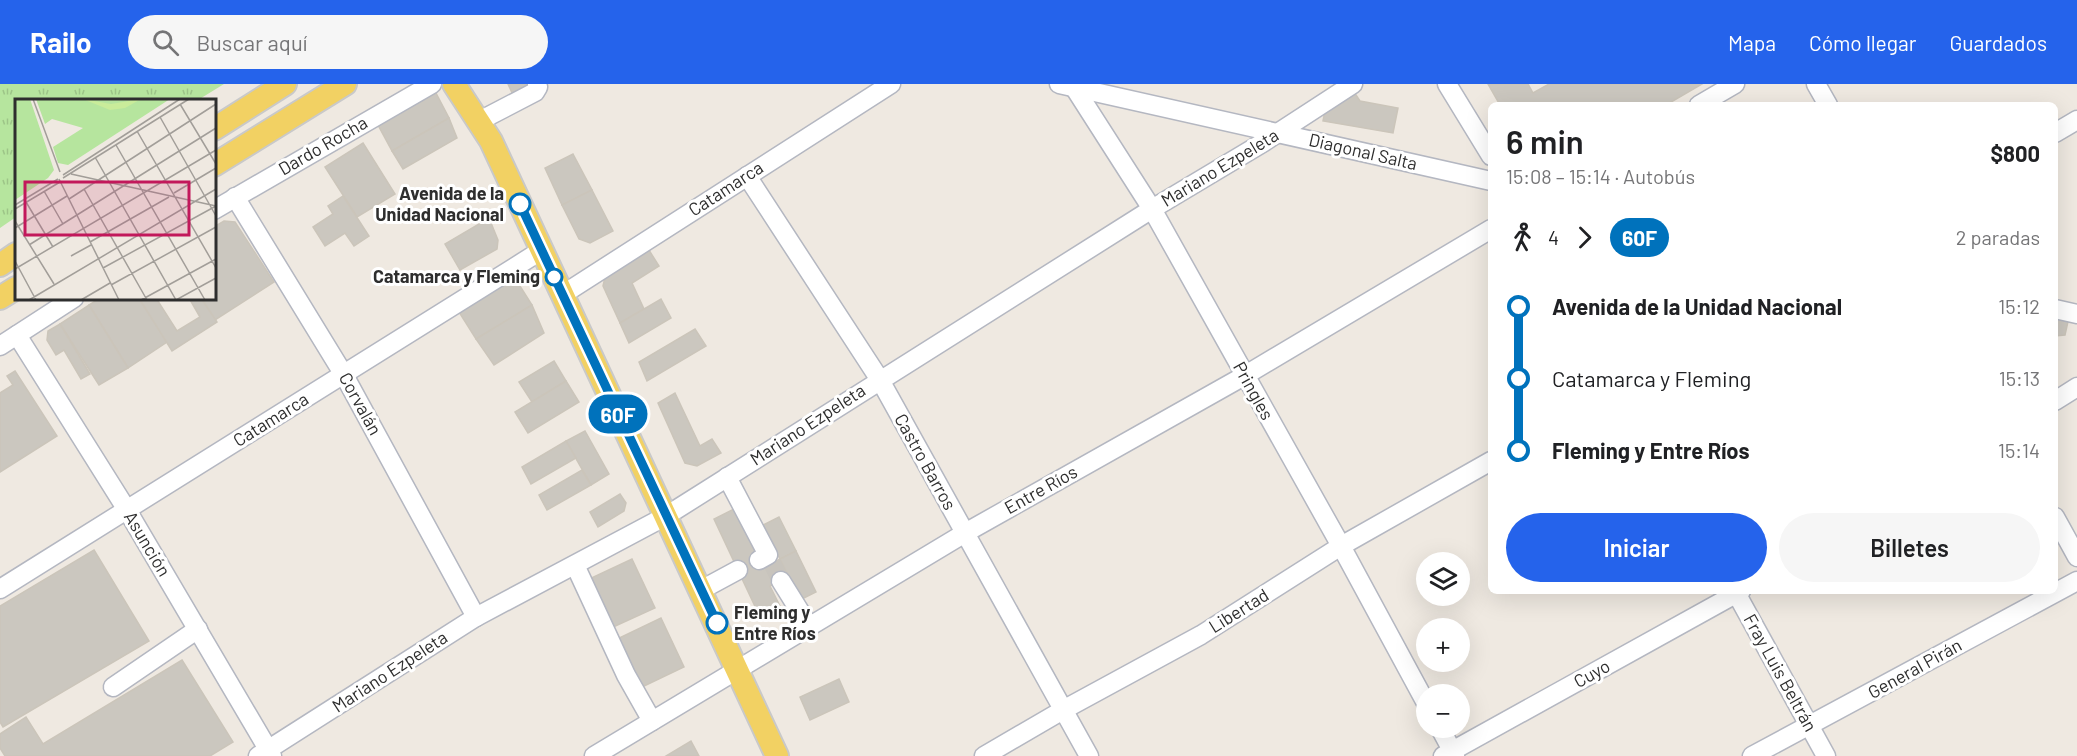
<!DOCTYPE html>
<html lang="es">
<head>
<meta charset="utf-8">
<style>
  body { margin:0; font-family:Barlow,sans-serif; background:#f6f6f6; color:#202124; height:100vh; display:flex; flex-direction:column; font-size:22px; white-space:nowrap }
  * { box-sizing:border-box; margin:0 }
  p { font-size:20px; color:#757577 }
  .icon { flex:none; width:33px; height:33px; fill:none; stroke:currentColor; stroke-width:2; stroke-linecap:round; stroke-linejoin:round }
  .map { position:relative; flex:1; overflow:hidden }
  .panel { position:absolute; left:1488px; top:18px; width:570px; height:492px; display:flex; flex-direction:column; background:#fff; border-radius:9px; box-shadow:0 6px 24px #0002 }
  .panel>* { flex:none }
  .badge { padding:0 12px; border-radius:20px; font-size:21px; line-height:39px }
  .tools { position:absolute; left:1416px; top:468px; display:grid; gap:12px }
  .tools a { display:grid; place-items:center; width:54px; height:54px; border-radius:50%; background:#fff; box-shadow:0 6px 24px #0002; font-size:30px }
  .map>.badge { position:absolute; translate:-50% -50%; box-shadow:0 0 0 3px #fff }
  .legs { display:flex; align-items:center; gap:9px; height:66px; padding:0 18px; font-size:20px }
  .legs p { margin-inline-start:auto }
  .summary { display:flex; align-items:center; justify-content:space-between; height:102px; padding:0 18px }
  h1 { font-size:33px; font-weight:600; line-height:45px }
  .action { display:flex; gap:12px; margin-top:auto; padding:12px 18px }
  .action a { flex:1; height:69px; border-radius:36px; background:#2563eb; color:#fff; font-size:24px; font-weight:600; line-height:69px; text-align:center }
  .action a+a { background:#f6f6f6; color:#202124 }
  ul { padding:0 18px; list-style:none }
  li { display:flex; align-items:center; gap:21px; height:72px; font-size:22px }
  li i { display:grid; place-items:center; width:9px; height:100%; margin:0 8px; background:currentColor }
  li i::after { content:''; width:15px; height:15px; margin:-8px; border:4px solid; border-radius:50%; background:#fff }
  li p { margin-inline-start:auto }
  li:first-child i { background:linear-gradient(#0000 50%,currentColor 0) }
  li:last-child i { background:linear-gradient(currentColor 50%,#0000 0) }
  header { display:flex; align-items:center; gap:36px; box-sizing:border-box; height:84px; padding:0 30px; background:#2563eb; color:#fff }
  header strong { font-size:28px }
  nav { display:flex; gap:33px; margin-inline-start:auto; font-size:21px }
  .search { width:420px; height:54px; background:#f6f6f6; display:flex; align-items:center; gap:15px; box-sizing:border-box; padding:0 21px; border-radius:33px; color:#757577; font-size:22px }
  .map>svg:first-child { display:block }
  .park { fill:url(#park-tufts) }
  .building { fill:#cbc7bf; stroke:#cbc5ba; stroke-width:1.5 }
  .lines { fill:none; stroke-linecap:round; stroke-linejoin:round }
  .minor-tunnel { stroke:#c8c4bd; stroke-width:18; stroke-dasharray:18 9; stroke-linecap:butt }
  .minor-casing { stroke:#b4b7c1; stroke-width:21 }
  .major-casing { stroke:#c9c9c9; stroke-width:26 }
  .minor { stroke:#fff; stroke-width:18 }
  .major { stroke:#f2d163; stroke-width:22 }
  .line-1-casing { stroke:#fff; stroke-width:14 }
  .line-1 { stroke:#0072bc; stroke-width:9 }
  .stop-1-dot { fill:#fff; stroke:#0072bc; stroke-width:3 }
  .labels { text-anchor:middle; stroke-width:6; stroke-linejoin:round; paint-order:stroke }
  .street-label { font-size:18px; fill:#2e2e2e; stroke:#fff }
  .stop-label { font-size:18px; font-weight:bold; fill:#2e2e2e; stroke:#fff; text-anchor:end }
  .inset-road { fill:none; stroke:#a29e99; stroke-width:1.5 }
  .view { fill:#c2185b; fill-opacity:0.15; stroke:#c2185b; stroke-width:3 }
  .inset-edge { fill:none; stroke:#2e2e2e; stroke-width:3 }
</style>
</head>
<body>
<header>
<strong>Railo</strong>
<div class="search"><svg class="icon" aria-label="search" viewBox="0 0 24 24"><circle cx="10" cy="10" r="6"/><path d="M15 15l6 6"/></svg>Buscar aquí</div>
<nav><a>Mapa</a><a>Cómo llegar</a><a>Guardados</a></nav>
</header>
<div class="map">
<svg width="2077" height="672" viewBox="0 0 2077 672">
  <defs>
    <pattern id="park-tufts" width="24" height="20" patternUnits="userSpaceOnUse" patternTransform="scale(1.5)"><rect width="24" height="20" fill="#b6e59e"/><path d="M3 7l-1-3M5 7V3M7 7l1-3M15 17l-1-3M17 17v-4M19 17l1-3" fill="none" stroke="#9dc588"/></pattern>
  </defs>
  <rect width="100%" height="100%" fill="#efe9e1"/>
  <!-- park -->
  <path class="park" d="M0,0h224l-26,16h-182v117l-16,11z"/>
  <!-- building -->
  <g class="building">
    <path d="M508,0h24l-19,11z"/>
    <path d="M1488,0h40l5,9 16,-9h153l-36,21h-166z"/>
    <path d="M1352,5l8,12 38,7 -5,25 -70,-12 3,-15z"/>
    <path d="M436,9l13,25 -57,33 -14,-26z"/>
    <path d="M449,34l8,20 -54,31 -11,-18z"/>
    <path d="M363,59l32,51 -38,23 -32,-50z"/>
    <path d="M573,70l19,36 -30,15 -17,-37z"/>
    <path d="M592,106l21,41 -23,12 -11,-4 -17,-34z"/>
    <path d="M343,112l26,40 -15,10 -9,-13 -20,13 -12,-19 20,-13 -5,-8z"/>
    <path d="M489,134l9,22 -1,9 -37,21 -15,-26z"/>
    <path d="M224,137l11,1 39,60 -59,38 -14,-22h13v-71z"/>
    <path d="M647,163l12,19 -27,17 12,26 -24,14 -17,-37 3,-13z"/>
    <path d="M509,196l9,3 14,22 -56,34 -17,-27z"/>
    <path d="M100,214h39l28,44 -39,26 -39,-63z"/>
    <path d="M139,214h17l21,33 23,-14 -11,-19h12l16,24 -45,29z"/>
    <path d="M661,215l10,19 -42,25 -9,-20z"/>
    <path d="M89,221l39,63 -29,17 -39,-61z"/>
    <path d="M532,221l12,28 -50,32 -18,-26z"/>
    <path d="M2055,229l14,4 -4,18 -10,1z"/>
    <path d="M60,240l30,50 -9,5 -17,-29 -8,5 -9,-15 1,-9z"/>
    <path d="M695,245l11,17 -59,35 -8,-19z"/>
    <path d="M554,277l12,20 -34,21 -13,-20z"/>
    <path d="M15,287l42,65 -57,36v-79l13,-8 -6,-9z"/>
    <path d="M566,297l13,21 -51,31 -13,-21z"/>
    <path d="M675,309l25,53 12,-7 9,14 -24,13 -12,-3 -27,-60z"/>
    <path d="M585,347l24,43 -18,11 -25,-44z"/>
    <path d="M566,357l10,17 -45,26 -9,-17z"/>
    <path d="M582,386l9,15 -44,25 -8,-15z"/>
    <path d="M620,410l6,9 -2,8 -26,16 -8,-15z"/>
    <path d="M734,425l29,59 17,-9 9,18 -19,9 11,22 -21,9 -46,-98z"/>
    <path d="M779,433l17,34 -16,8 -17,-34z"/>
    <path d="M94,466l55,91 -146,86 -3,-5v-116z"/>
    <path d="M796,467l20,41 -16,8 -20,-41z"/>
    <path d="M632,475l23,49 -44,20 -24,-48z"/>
    <path d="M661,534l23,49 -44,21 -23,-49z"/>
    <path d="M182,576l51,82 -23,14h-205l-5,-8v-14l26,-17 17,27z"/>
    <path d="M839,595l10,23 -39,18 -10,-23z"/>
    <path d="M691,657l8,15h-33z"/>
  </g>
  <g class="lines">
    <!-- minor-tunnel -->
    <path class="minor-tunnel" d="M772,479l9,18"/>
    <defs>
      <g id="minor">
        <path d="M1059,0l432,97"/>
        <path d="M1072,0l80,125 189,337 85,157"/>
        <path d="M1447,0l44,72"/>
        <path d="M1816,0l12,21"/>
        <path d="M1699,21l36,-21"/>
        <path d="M485,34l50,-26 3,-5 -1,-3"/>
        <path d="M2055,49l22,-13"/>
        <path d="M747,92l133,204 209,376"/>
        <path d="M235,113l109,178 132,242"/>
        <path d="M214,126l218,-126"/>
        <path d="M562,211l329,-211"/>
        <path d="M2055,225l22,5"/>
        <path d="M17,251l110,175 145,246"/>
        <path d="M0,262l74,-48"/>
        <path d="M2055,317l22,-14"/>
        <path d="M727,393l41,78 -9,5"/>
        <path d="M2055,433l22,40"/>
        <path d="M575,481l51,110 26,46"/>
        <path d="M781,497l28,45"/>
        <path d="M0,505l542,-339"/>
        <path d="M701,506l37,-20"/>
        <path d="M1735,507l91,165"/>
        <path d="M113,603l85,-58"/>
        <path d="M1440,644l15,28"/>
        <path d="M258,672l218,-139 190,-101 486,-307 112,-67 89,-58"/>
        <path d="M594,672l371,-223 279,-157 247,-147"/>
        <path d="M984,672l79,-46 138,-75 140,-89 150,-85"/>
        <path d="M1443,672l298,-165"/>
        <path d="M1752,672l325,-175"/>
      </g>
      <g id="major">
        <path d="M454,0l37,57 286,615"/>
        <path d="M214,45l71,-45"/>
        <path d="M214,81l131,-81"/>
        <path d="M0,181l16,-11"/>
        <path d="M0,214l16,-10"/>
      </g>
    </defs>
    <!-- minor casing -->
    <use href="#minor" class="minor-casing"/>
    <!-- major casing -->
    <use href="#major" class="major-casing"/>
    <!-- minor -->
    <use href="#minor" class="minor"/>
    <!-- major -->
    <use href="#major" class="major"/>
  </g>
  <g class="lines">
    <defs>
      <path id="line-1" d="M520,120l197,419"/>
    </defs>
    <!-- line-1 casing -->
    <use href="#line-1" class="line-1-casing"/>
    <!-- line-1 -->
    <use href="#line-1" class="line-1"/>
  </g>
  <!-- markers -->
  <g class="stop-1-dot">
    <circle cx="520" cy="120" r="10"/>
    <circle cx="554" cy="193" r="8"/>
    <circle cx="717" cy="539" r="10"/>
  </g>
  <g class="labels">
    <!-- street labels -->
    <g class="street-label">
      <text transform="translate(323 62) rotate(-30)" y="6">Dardo Rocha</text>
      <text transform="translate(1363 68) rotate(13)" y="6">Diagonal Salta</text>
      <text transform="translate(1220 84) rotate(-31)" y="6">Mariano Ezpeleta</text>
      <text transform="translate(726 105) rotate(-33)" y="6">Catamarca</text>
      <text transform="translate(1253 307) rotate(61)" y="6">Pringles</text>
      <text transform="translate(360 320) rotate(61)" y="6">Corvalán</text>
      <text transform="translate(271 336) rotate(-32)" y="6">Catamarca</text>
      <text transform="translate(808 341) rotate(-33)" y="6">Mariano Ezpeleta</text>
      <text transform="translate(925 378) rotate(61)" y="6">Castro Barros</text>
      <text transform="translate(1041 406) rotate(-29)" y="6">Entre Ríos</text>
      <text transform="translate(147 460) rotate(59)" y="6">Asunción</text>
      <text transform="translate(1239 527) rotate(-32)" y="6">Libertad</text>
      <text transform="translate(1915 585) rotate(-29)" y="6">General Pirán</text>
      <text transform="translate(390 588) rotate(-33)" y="6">Mariano Ezpeleta</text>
      <text transform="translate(1780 589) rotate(61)" y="6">Fray Luis Beltrán</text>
      <text transform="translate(1592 590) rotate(-29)" y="6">Cuyo</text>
    </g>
    <!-- stop labels -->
    <g class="stop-label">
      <text x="504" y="116">Avenida de la<tspan x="504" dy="21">Unidad Nacional</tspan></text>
      <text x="540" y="199">Catamarca y Fleming</text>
      <text x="734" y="535" text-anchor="start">Fleming y<tspan x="734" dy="21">Entre Ríos</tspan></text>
    </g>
  </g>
  <!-- overview -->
  <g transform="translate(15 15)">
    <rect width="201" height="201" fill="#efe9e1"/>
    <path d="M0,0h15l24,71 -6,8 -33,22zM21,0h134l-102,66 -10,-2 -5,-16 30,-19 -31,-9 -7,5z" fill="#b6e59e"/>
    <path d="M68,0l28,5 30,-5 -16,9 -15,2z" fill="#c9ec9a"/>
    <path class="inset-road" d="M18,0l27,73M165,5l36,60M145,18l56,99M122,32l79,137M101,46l89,155M80,58l81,143 40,-22M56,75l145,32M48,76l117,-76M48,79l126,-79M44,80l60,121M69,90l63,111M29,92l19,33M159,94l42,-25M54,100l147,-95M11,103l27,45M0,106l43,-26M0,110l45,-27M0,122l39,63M0,129l52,-32M75,143l79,-45M14,146l187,-117M56,157l20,-11M0,162l21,39M88,169l113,-62M0,170l201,-119M96,186l105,-58M14,201l187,-111M66,201l29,-17M126,201l75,-41"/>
    <path class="view" d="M10,83h164v53h-164z"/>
    <rect width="201" height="201" class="inset-edge"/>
  </g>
</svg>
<div class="tools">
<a><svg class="icon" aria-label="layers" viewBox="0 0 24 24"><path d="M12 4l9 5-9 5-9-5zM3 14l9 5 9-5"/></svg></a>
<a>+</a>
<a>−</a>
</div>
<b class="badge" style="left:618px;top:330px;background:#0072bc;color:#fff">60F</b>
<section class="panel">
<div class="summary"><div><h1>6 min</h1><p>15:08 – 15:14 · Autobús</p></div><b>$800</b></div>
<div class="legs"><svg class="icon" aria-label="walk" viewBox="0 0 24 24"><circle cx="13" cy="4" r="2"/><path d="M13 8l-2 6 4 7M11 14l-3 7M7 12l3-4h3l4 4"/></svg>4<svg class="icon" aria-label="forward" viewBox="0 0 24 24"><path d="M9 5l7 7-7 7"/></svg><b class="badge" style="background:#0072bc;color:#fff">60F</b><p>2 paradas</p></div>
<ul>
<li><i style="color:#0072bc"></i><b>Avenida de la Unidad Nacional</b><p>15:12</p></li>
<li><i style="color:#0072bc"></i><span>Catamarca y Fleming</span><p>15:13</p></li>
<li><i style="color:#0072bc"></i><b>Fleming y Entre Ríos</b><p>15:14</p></li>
</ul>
<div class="action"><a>Iniciar</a><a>Billetes</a></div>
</section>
</div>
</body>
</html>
